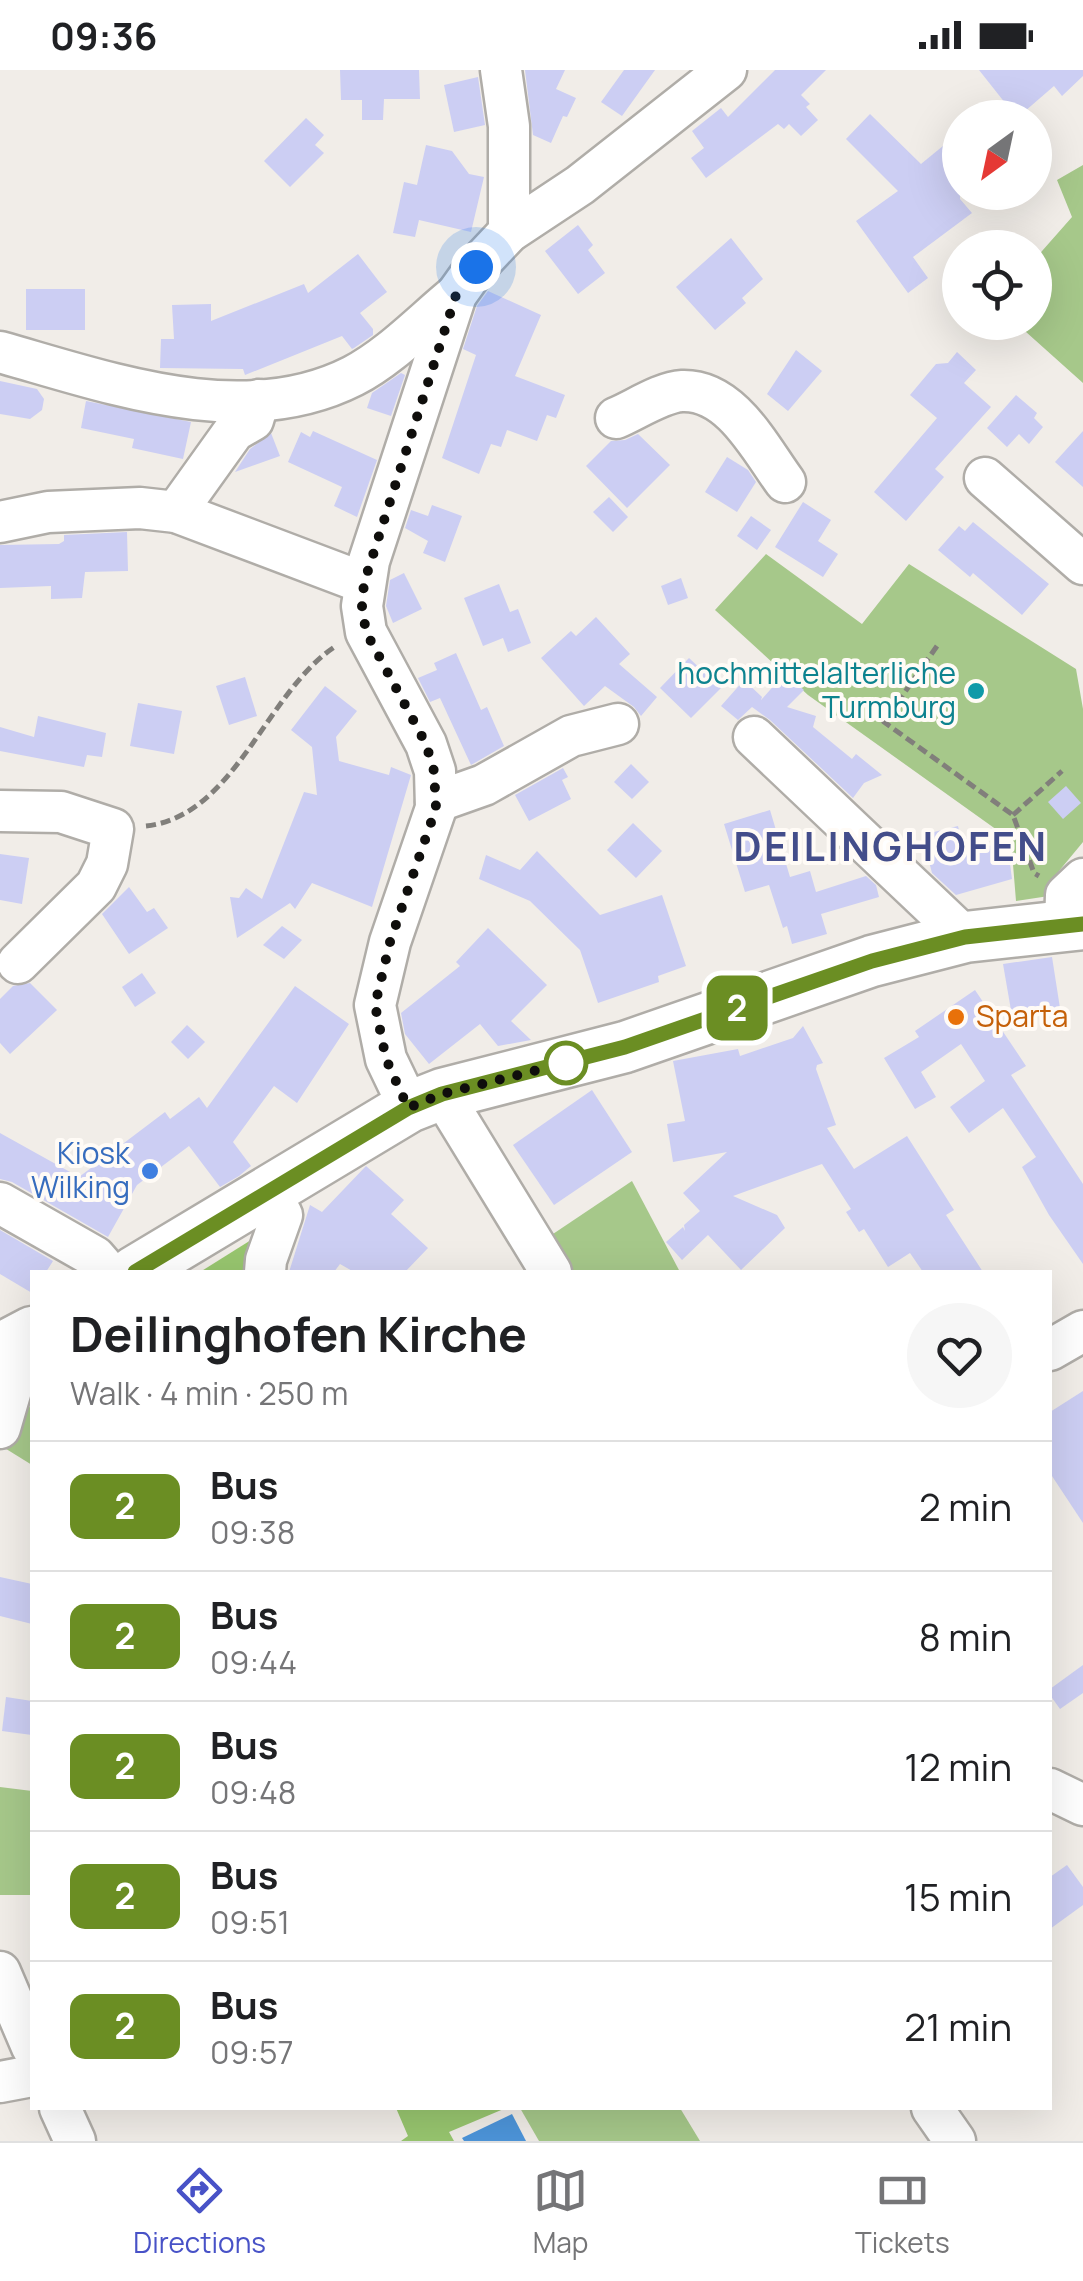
<!DOCTYPE html>
<html lang="en">
<head>
<meta charset="utf-8">
<style>
  body { margin:0; font-family:Manrope,sans-serif; background:#f6f6f6; color:#202124; height:100vh; display:flex; flex-direction:column; font-size:38px; white-space:nowrap }
  * { box-sizing:border-box; margin:0 }
  p { font-size:32px; color:#757577 }
  .icon { flex:none; width:55px; height:55px; fill:none; stroke:currentColor; stroke-width:2; stroke-linecap:round; stroke-linejoin:round }
  .map { position:relative; flex:1; overflow:hidden }
  .panel { position:absolute; left:30px; top:1200px; width:1022px; height:840px; display:flex; flex-direction:column; background:#fff; border-radius:0px; box-shadow:0 10px 40px #0002 }
  .panel>* { flex:none }
  .badge { padding:0 20px; border-radius:15px; font-size:35px; line-height:65px }
  .needle { width:65px; rotate:213deg }
  .buttons { position:absolute; left:942px; top:30px; display:grid; gap:20px }
  .buttons a { display:grid; place-items:center; width:110px; height:110px; border-radius:50%; background:#fff; box-shadow:0 10px 40px #0002; font-size:50px }
  .you { position:absolute; width:50px; height:50px; margin:-25px; border:8px solid #fff; border-radius:50%; background:#1a73e8; box-shadow:0 0 0 15px #1a73e833 }
  .map>.badge { position:absolute; translate:-50% -50%; box-shadow:0 0 0 5px #fff }
  .round { display:grid; place-items:center; flex:none; width:105px; height:105px; border-radius:52px; background:#f6f6f6 }
  .summary { display:flex; align-items:center; justify-content:space-between; height:170px; padding:0 40px }
  h1 { font-size:48px; font-weight:700; line-height:75px }
  ul { padding:0; list-style:none }
  li { display:flex; align-items:center; gap:30px; height:130px; padding:0 40px; border-top:2px solid #e0e0e0 }
  li div { flex:1 }
  li b { display:block; font-size:38px }
  li em { font-style:normal }
  li .badge { min-width:110px; font-weight:700; text-align:center }
  .status { display:flex; justify-content:space-between; align-items:center; height:70px; padding:0 50px; background:#fff; direction:ltr }
  .status svg { height:28px; fill:currentColor }
  .tabs { display:flex; justify-content:space-around; align-items:center; height:140px; border-top:2px solid #e0e0e0; background:#fff; font-size:28px; color:#757577 }
  .tabs a { display:grid; justify-items:center; gap:5px }
  .tabs .active { color:#4852c7 }
  .map>svg:first-child { display:block }
  .green { fill:#a6c88a }
  .forest { fill:#98c66f }
  .water { fill:#4d95da }
  .building { fill:#cccef3 }
  .lines { fill:none; stroke-linecap:round; stroke-linejoin:round }
  .minor-casing { stroke:#b0ada8; stroke-width:45 }
  .major-casing { stroke:#b0ada8; stroke-width:55 }
  .path { stroke:#817f7b; stroke-width:5; stroke-dasharray:10 5; stroke-linecap:butt }
  .minor { stroke:#fff; stroke-width:40 }
  .major { stroke:#fff; stroke-width:50 }
  .line-casing { stroke:#fff; stroke-width:22 }
  .line { stroke:#6b8e23; stroke-width:15 }
  .walk { stroke:#0f0e0c; stroke-width:10; stroke-dasharray:0 18 }
  .culture-dot { fill:#0f9aa8; stroke:#fffbf6; stroke-width:4 }
  .food-dot { fill:#e8710a; stroke:#fffbf6; stroke-width:4 }
  .stop-dot { fill:#fff; stroke:#6b8e23; stroke-width:5 }
  .shop-dot { fill:#3f7fe0; stroke:#fffbf6; stroke-width:4 }
  .labels { text-anchor:middle; stroke-width:8; stroke-linejoin:round; paint-order:stroke }
  .culture-label { font-size:30px; fill:#0d838f; stroke:#fffbf6; text-anchor:end }
  .food-label { font-size:30px; fill:#c56008; stroke:#fffbf6; text-anchor:start }
  .shop-label { font-size:30px; fill:#366cbe; stroke:#fffbf6; text-anchor:end }
  .district-label { font-size:40px; font-weight:bold; letter-spacing:2.5px; fill:#434d8a; stroke:#fffbf6 }
</style>
</head>
<body>
<div class="status"><b>09:36</b><svg viewBox="0 0 49 12"><path d="M0 12V9h3v3zM5 12V6h3v6zM10 12V3h3v9zM15 12V0h3v12zM26 1h20v11H26zM47 4h2v5h-2z"/></svg></div>
<div class="map">
<svg width="1083" height="2071" viewBox="0 0 1083 2071">
  <rect width="100%" height="100%" fill="#f1ede8"/>
  <!-- green -->
  <g class="green">
    <path d="M1083,95v218l-67,-60 19,-1v-63l37,-42 -15,-37z"/>
    <path d="M766,484l96,70 47,-60 167,105 7,40v133l-24,29 -10,25 -33,5 -5,-61 -203,-145 -93,-85z"/>
    <path d="M632,1111l48,91h-115l-21,-32z"/>
    <path d="M32,1333v62l-29,-18z"/>
    <path d="M0,1717l32,4v104h-32z"/>
    <path d="M520,2038h160l20,33h-161z"/>
  </g>
  <!-- forest -->
  <g class="forest">
    <path d="M251,1170l7,13 -1,19h-57z"/>
    <path d="M396,2038h110l-57,24 5,9h-53l7,-5z"/>
  </g>
  <!-- water -->
  <path class="water" d="M512,2044l14,27h-62l-2,-3z"/>
  <!-- building -->
  <g class="building">
    <path d="M340,0h79l1,29h-36l-1,21h-21v-20h-21z"/>
    <path d="M525,0h40l-9,19 20,9 -9,19 -4,-1 -12,27 -18,-8z"/>
    <path d="M624,0h31l-33,46 -21,-14z"/>
    <path d="M775,0h51l-25,25 9,9 -4,3 12,13 -17,16 -12,-12 -5,5 -6,-5 -72,54 -15,-20 13,-10 -12,-17 29,-23 7,9z"/>
    <path d="M979,0h104v6l-21,20 -8,-10 -37,32z"/>
    <path d="M478,7l7,48 -31,7 -10,-47z"/>
    <path d="M870,44l51,50 39,-32v67l12,14 -59,44 15,21 -20,15 -52,-72 42,-30 -52,-52z"/>
    <path d="M306,48l18,17 -9,10 9,8 -34,34 -26,-26z"/>
    <path d="M426,75l26,6 17,23 15,3 -13,55 -52,-12 -4,17 -22,-4 11,-51 13,3z"/>
    <path d="M578,155l15,20 -5,5 17,23 -27,21 -33,-43z"/>
    <path d="M731,168l32,41 -21,19 4,5 -31,27 -39,-43z"/>
    <path d="M358,184l29,38 -27,21 13,16v6l-19,13 -2,1 -10,-13 -97,39 -2,-6 -83,-1 1,-29h13l-2,-34 39,-1v17l93,-37 4,9z"/>
    <rect x="26" y="219" width="59" height="41"/>
    <path d="M488,221l53,24 -26,61 50,19 -9,23 -9,-3 -10,26 -30,-11 -6,17 -10,-3 -12,30 -37,-16 34,-103 -13,-6 14,-43z"/>
    <path d="M796,280l26,21 -34,40 -21,-17z"/>
    <path d="M957,282l19,18 -12,13 27,24 -56,62 9,8 -38,44 -32,-29 63,-74 -27,-23 26,-31 12,-1z"/>
    <path d="M401,303l4,2 -14,41 -24,-8 5,-15z"/>
    <path d="M0,311l37,8 7,10 -2,11 -12,9 -30,-5z"/>
    <path d="M1016,325l21,18 -3,5 9,9 -14,17 -10,-10 -12,13 -20,-19z"/>
    <path d="M86,331l105,21 -8,37 -51,-11 2,-9 -53,-11z"/>
    <path d="M313,361l64,29 -20,57 -23,-11 8,-19 -54,-25 13,-30 9,5z"/>
    <path d="M1083,361v56l-28,-25z"/>
    <path d="M271,363l9,23 -45,16 15,-23z"/>
    <path d="M638,364l32,31 -43,43 -41,-42 25,-25 14,-1z"/>
    <path d="M727,387l21,13 8,12 -19,30 -32,-20z"/>
    <path d="M609,427l19,20 -15,15 -20,-20z"/>
    <path d="M803,432l28,18 -13,21 20,13 -15,23 -48,-30z"/>
    <path d="M432,435l30,11 -17,46 -22,-9 5,-12 -23,-13 6,-18 17,6z"/>
    <path d="M751,446l20,14 -14,20 -20,-14z"/>
    <path d="M973,452l76,62 -27,31 -49,-42 -3,4 -32,-27 21,-24 6,5z"/>
    <path d="M127,462l1,39 -43,1 -3,26 -31,1v-13l-51,2v-43l59,-1 5,-3v-6z"/>
    <path d="M404,503l18,36 -29,14 -7,-17 4,-26z"/>
    <path d="M681,508l7,20 -20,7 -7,-19z"/>
    <path d="M499,514l11,28 8,-3 13,34 -23,9 -5,-14 -20,8 -19,-48z"/>
    <path d="M596,547l34,37 -11,10 38,33 -16,19 -7,-9 -29,-21 -21,20 -43,-48 30,-27 5,5z"/>
    <path d="M456,583l25,57 6,-3 17,39 -33,19 -31,-67 -10,4 -12,-24 19,-8 -3,-7z"/>
    <path d="M689,588l32,30 -30,30 -31,-30z"/>
    <path d="M785,603l19,17 -17,17 29,9 -3,11 39,32 4,-5 26,21 -18,8 -11,15 -83,-78 -18,-13 -14,13 -17,-14 23,-26 18,17 -1,3z"/>
    <path d="M245,607l12,39 -28,9 -13,-39z"/>
    <path d="M325,616l32,25 -21,26 3,24 50,14 2,-8 20,8 -39,132 -60,-24 -17,26 -5,-6 -53,35 -7,-41 9,1 7,-10 16,11 42,-107 13,3 -5,-48 -21,-17z"/>
    <path d="M138,633l44,8 -8,43 -44,-8z"/>
    <path d="M38,646l68,17 -4,24 -15,-2 -3,12 -84,-16v-24l34,10z"/>
    <path d="M631,694l18,18 -17,17 -18,-17z"/>
    <path d="M563,698l5,9 -6,3 9,19 -42,22 -14,-26z"/>
    <path d="M1066,716l15,17 -18,16 -15,-17z"/>
    <path d="M770,740l20,67 20,-6 6,21 50,-16 10,9 3,12 -58,17 6,20 -35,10 -5,-18 -4,2 -14,-43 -24,7 -21,-68z"/>
    <path d="M633,753l29,28 -26,27 -29,-28z"/>
    <path d="M958,756l3,13 10,-2 4,13 32,-9 5,38 -56,16 -24,-22 -10,-38z"/>
    <path d="M537,781l63,64 62,-20 24,71 -28,10 1,6 -61,21 -18,-53 -50,-49 -51,-22 7,-24 34,15z"/>
    <path d="M0,784l29,4 -7,46 -22,-4z"/>
    <path d="M129,817l18,25 7,-4 14,20 -39,26 -27,-40z"/>
    <path d="M282,856l20,14 -18,19 -21,-14z"/>
    <path d="M488,858l59,57 -36,36 20,19 -33,6 -18,-22 -51,40 -24,-30 -4,-21 59,-47 -4,-4z"/>
    <path d="M1052,887l8,51 -48,8 -9,-52z"/>
    <path d="M142,903l14,20 -21,14 -13,-20z"/>
    <path d="M30,913l27,27 -47,44 -10,-11v-44l13,-13z"/>
    <path d="M295,916l54,38 -52,79 -23,-17 -41,56 18,24 -12,10 -19,11 -31,-41 -52,39 -29,52 -96,-55 -12,-3v-46l79,44 86,-65 5,7 29,-22 8,11z"/>
    <path d="M975,920l51,76 -15,9 72,109v80l-34,-49 -27,-48 14,-10 -33,-49 -34,25 -19,-26 35,-26 -24,-37 -40,28 15,25 -21,12 -31,-51 35,-21 -4,-6z"/>
    <path d="M187,955l18,17 -17,17 -17,-17z"/>
    <path d="M803,956l20,37 -6,2 -1,4 20,56 -9,3 27,41 53,-33 47,74 -8,5 37,57h-60l-13,-19 -22,14 -24,-38 -5,3 -13,-20 5,-3 -29,-45 -89,32 44,19 8,13 -44,42 -33,-35 -26,25 -16,-18 17,-15 2,4 -1,-6 16,-14 -17,-18 44,-41 -54,10 -6,-38 18,-3 -12,-60 65,-12 2,7 53,-18z"/>
    <path d="M592,1020l40,62 -78,53 -41,-60z"/>
    <path d="M366,1096l38,34 -13,14 37,34 -23,24h-51l-14,-8 -6,8h-45l21,-67 12,7z"/>
    <path d="M0,1160l53,31 -7,11h-14v21l-32,-19z"/>
    <path d="M1083,1321v132l-33,-50v-61z"/>
    <path d="M0,1507l32,7v40l-32,-8z"/>
    <path d="M1083,1595v28l-23,16 -10,-14v-6z"/>
    <path d="M6,1627l26,4v34l-30,-4z"/>
    <path d="M1067,1795l16,22v18l-33,24v-52z"/>
  </g>
  <g class="lines">
    <defs>
      <g id="minor">
        <path d="M501,0l8,56v106"/>
        <path d="M0,282c110,31 243,80 353,24 37,-19 70,-54 103,-81"/>
        <path d="M616,348c19,-8 46,-26 66,-27 49,-2 78,57 103,91"/>
        <path d="M985,408l98,86"/>
        <path d="M176,442l58,-81 19,-11 6,-20"/>
        <path d="M0,452l48,-10 92,-4 36,4 188,71"/>
        <path d="M754,667l211,200"/>
        <path d="M436,732l48,-17 87,-49 47,-12"/>
        <path d="M0,741l61,1 52,17 -6,35 -11,22 -78,77"/>
        <path d="M1065,856l1,-31 17,-16"/>
        <path d="M442,1024l109,178"/>
        <path d="M409,1037l-23,-48 -11,-54 15,-63 46,-134 -1,-37 -9,-27 -60,-112 -4,-26 7,-45 87,-266 20,-28 33,-35 71,-47 146,-115"/>
        <path d="M0,1133l95,54 13,15"/>
        <path d="M265,1202l1,-12 16,-45 -13,-23"/>
        <path d="M1050,1280l33,-19"/>
        <path d="M0,1358l11,-38v-45"/>
        <path d="M1050,1719l33,16"/>
        <path d="M0,1902l32,75"/>
        <path d="M0,2012l32,-6"/>
        <path d="M60,2038l15,33"/>
        <path d="M932,2038l23,33"/>
      </g>
      <g id="major">
        <path d="M134,1202l275,-165 33,-13 183,-47 247,-86 93,-24 118,-13"/>
        <path d="M0,1279l32,-17"/>
      </g>
    </defs>
    <!-- minor casing -->
    <use href="#minor" class="minor-casing"/>
    <!-- major casing -->
    <use href="#major" class="major-casing"/>
    <!-- path -->
    <g class="path">
      <path d="M937,576l-53,76 129,93 21,58 5,3"/>
      <path d="M1013,745l49,-44"/>
      <path d="M146,756c90,-10 120,-135 190,-180"/>
    </g>
    <!-- minor -->
    <use href="#minor" class="minor"/>
    <!-- major -->
    <use href="#major" class="major"/>
  </g>
  <g class="lines">
    <defs>
      <path id="line" d="M135,1202l273,-164 34,-14 183,-47 247,-86 93,-24 118,-13"/>
    </defs>
    <!-- line casing -->
    <use href="#line" class="line-casing"/>
    <!-- line -->
    <use href="#line" class="line"/>
    <!-- walk -->
    <path class="walk" d="M476,197l-20,28 -92,288 -2,23 4,26 60,112 8,27 2,37 -46,134 -15,63 11,54 22,49 34,-14 124,-31"/>
  </g>
  <!-- markers -->
  <circle class="culture-dot" cx="976" cy="621" r="10"/>
  <circle class="food-dot" cx="956" cy="947" r="10"/>
  <circle class="stop-dot" cx="566" cy="993" r="20"/>
  <circle class="shop-dot" cx="150" cy="1101" r="10"/>
  <g class="labels">
    <!-- culture labels -->
    <g class="culture-label">
      <text x="956" y="614">hochmittelalterliche<tspan x="956" dy="34">Turmburg</tspan></text>
    </g>
    <!-- food labels -->
    <g class="food-label">
      <text x="976" y="957">Sparta</text>
    </g>
    <!-- shop labels -->
    <g class="shop-label">
      <text x="130" y="1094">Kiosk<tspan x="130" dy="34">Wilking</tspan></text>
    </g>
    <!-- district labels -->
    <g class="district-label">
      <text x="891" y="791">DEILINGHOFEN</text>
    </g>
  </g>
</svg>
<div class="buttons">
<a><svg class="needle" viewBox="-14 -14 28 28"><path d="M0-13l5 13h-10z" fill="#e53935"/><path d="M0 13l5-13h-10z" fill="#757577"/></svg></a>
<a><svg class="icon" aria-label="locate" viewBox="0 0 24 24"><circle cx="12" cy="12" r="6"/><path d="M12 2v4M12 18v4M2 12h4M18 12h4"/></svg></a>
</div>
<div class="you" style="left:476px;top:197px"></div>
<b class="badge" style="left:737px;top:938px;background:#6b8e23;color:#fff">2</b>
<section class="panel">
<div class="summary"><div><h1>Deilinghofen Kirche</h1><p>Walk · 4 min · 250 m</p></div><a class="round"><svg class="icon" aria-label="heart" viewBox="0 0 24 24"><path d="M12 20l-8-8c-3-5 5-10 8-4 3-6 11-1 8 4z"/></svg></a></div>
<ul>
<li><span class="badge" style="background:#6b8e23;color:#fff">2</span><div><b>Bus</b><p>09:38</p></div><em>2 min</em></li>
<li><span class="badge" style="background:#6b8e23;color:#fff">2</span><div><b>Bus</b><p>09:44</p></div><em>8 min</em></li>
<li><span class="badge" style="background:#6b8e23;color:#fff">2</span><div><b>Bus</b><p>09:48</p></div><em>12 min</em></li>
<li><span class="badge" style="background:#6b8e23;color:#fff">2</span><div><b>Bus</b><p>09:51</p></div><em>15 min</em></li>
<li><span class="badge" style="background:#6b8e23;color:#fff">2</span><div><b>Bus</b><p>09:57</p></div><em>21 min</em></li>
</ul>
</section>
</div>
<nav class="tabs">
<a class="active"><svg class="icon" aria-label="directions" viewBox="0 0 24 24"><path d="M12 3l9 9-9 9-9-9zM9 14v-3h6M13 9l2 2-2 2"/></svg>Directions</a>
<a><svg class="icon" aria-label="map" viewBox="0 0 24 24"><path d="M3 6l6-2 6 2 6-2v14l-6 2-6-2-6 2zM9 4v14M15 6v14"/></svg>Map</a>
<a><svg class="icon" aria-label="tickets" viewBox="0 0 24 24"><path d="M3 7h18v10H3zM15 7v10"/></svg>Tickets</a>
</nav>
</body>
</html>
